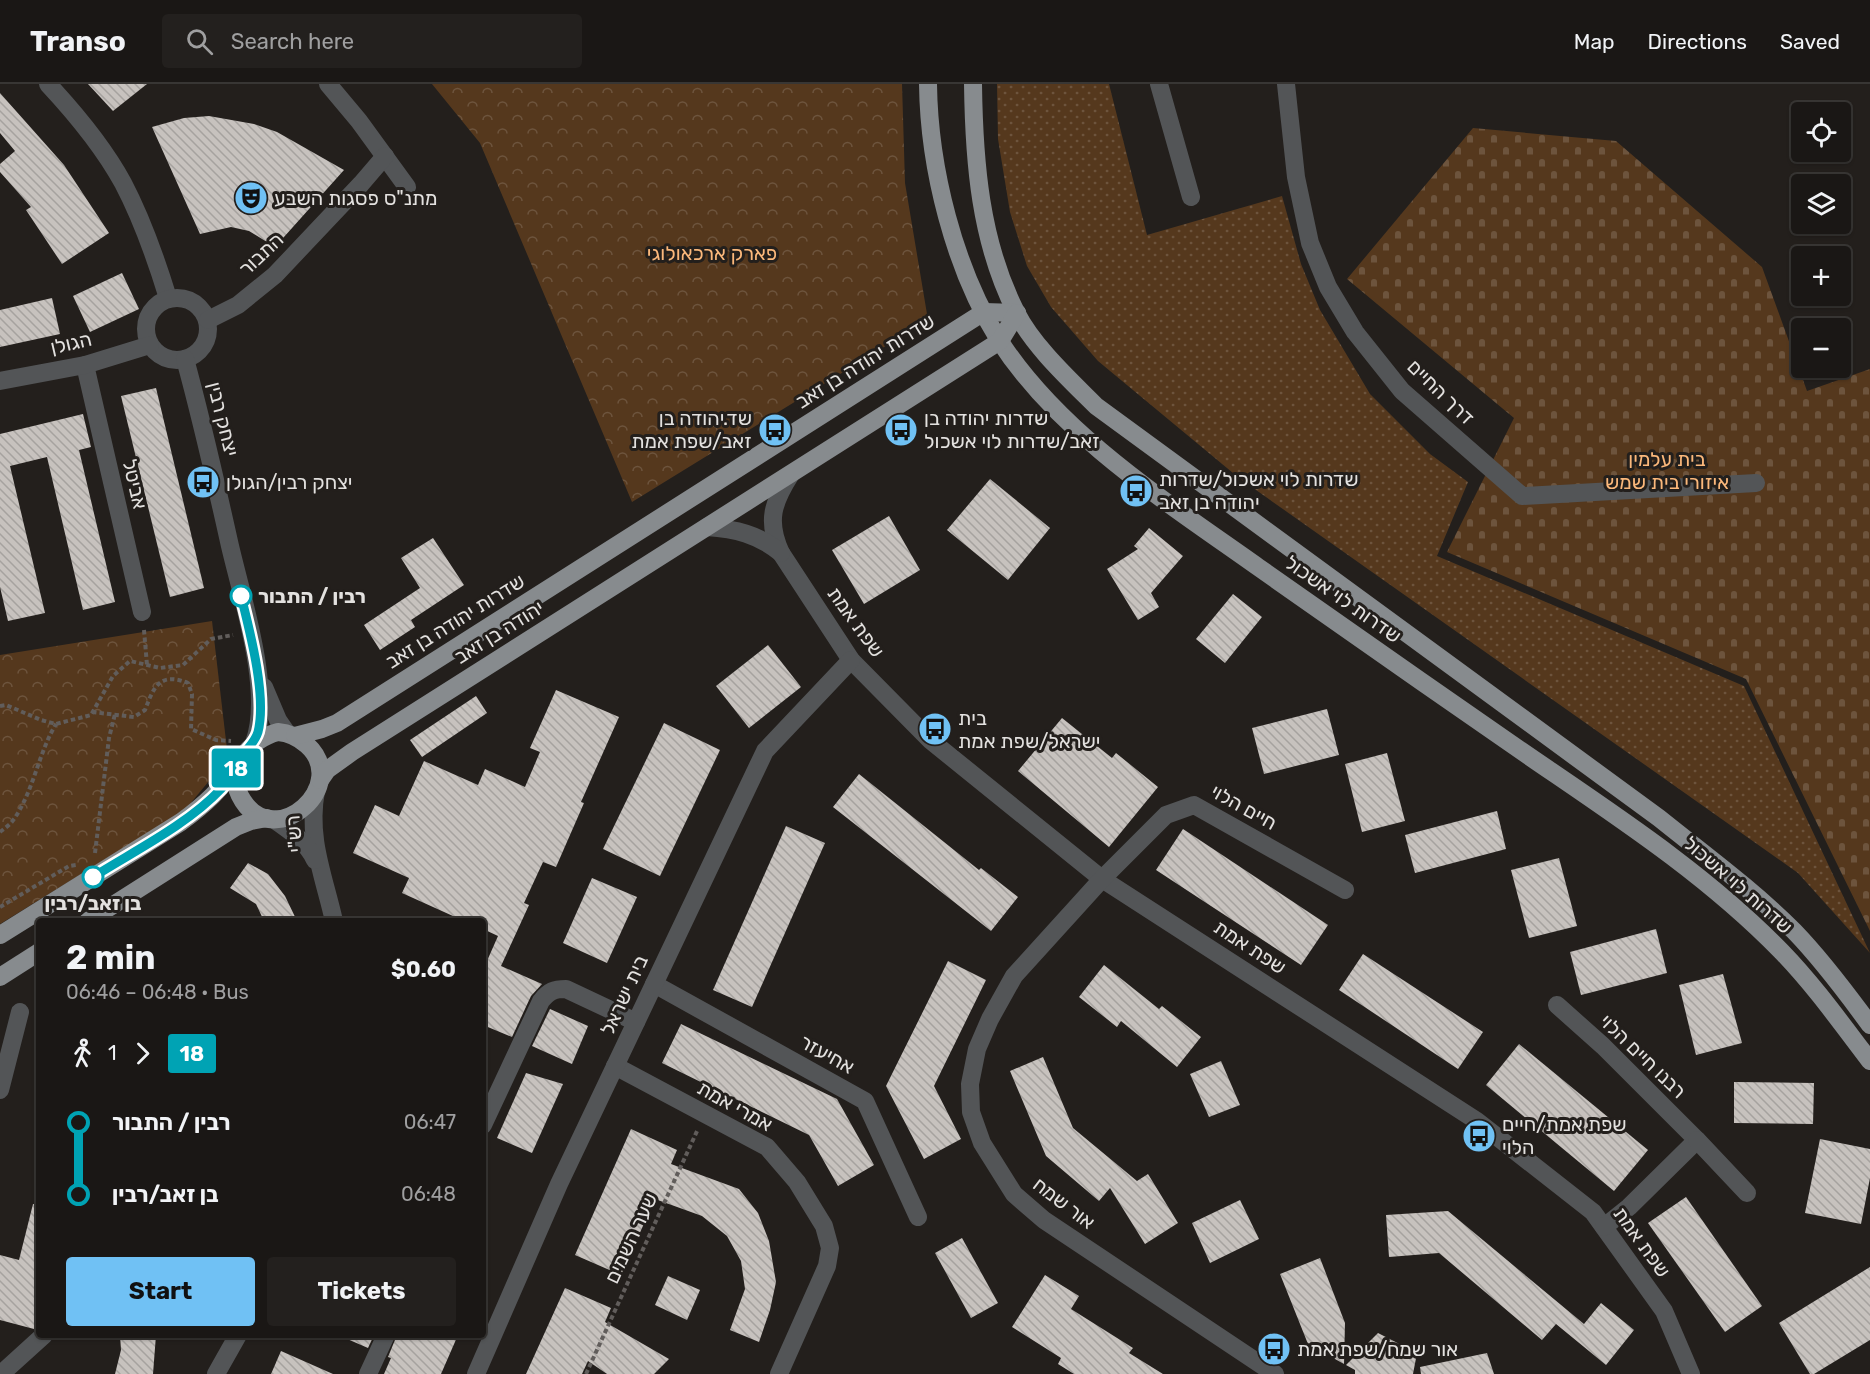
<!DOCTYPE html>
<html lang="en">
<head>
<meta charset="utf-8">
<style>
  body { margin:0; font-family:Rubik,Heebo,sans-serif; background:#23201e; color:#f1f3f6; height:100vh; display:flex; flex-direction:column; font-size:22px; white-space:nowrap }
  * { box-sizing:border-box; margin:0 }
  p { font-size:20px; color:#9f9fa0 }
  .icon { flex:none; width:33px; height:33px; fill:none; stroke:currentColor; stroke-width:2; stroke-linecap:round; stroke-linejoin:round }
  .map { position:relative; flex:1; overflow:hidden }
  .details { position:absolute; left:36px; top:834px; width:450px; height:420px; display:flex; flex-direction:column; background:#1a1715; border-radius:6px; box-shadow:0 2px 4px #0004,0 0 0 2px #383634 }
  .details>* { flex:none }
  .badge { padding:0 12px; border-radius:4px; font-size:21px; line-height:39px }
  .fabs { position:absolute; left:1791px; top:18px; display:grid; gap:12px }
  .fabs a { display:grid; place-items:center; width:60px; height:60px; border-radius:6px; background:#1a1715; box-shadow:0 2px 4px #0004,0 0 0 2px #383634; font-size:30px }
  .map>.badge { position:absolute; translate:-50% -50%; box-shadow:0 0 0 3px #fff }
  .legs { display:flex; align-items:center; gap:9px; height:66px; padding:0 30px; font-size:20px }
  .legs p { margin-inline-start:auto }
  .head { display:flex; align-items:center; justify-content:space-between; height:102px; padding:0 30px }
  h1 { font-size:33px; font-weight:700; line-height:45px }
  .primary-button { display:flex; gap:12px; margin-top:auto; padding:12px 30px }
  .primary-button a { flex:1; height:69px; border-radius:6px; background:#70c1f4; color:#111; font-size:24px; font-weight:700; line-height:69px; text-align:center }
  .primary-button a+a { background:#23201e; color:#f1f3f6 }
  ul { padding:0 30px; list-style:none }
  li { display:flex; align-items:center; gap:21px; height:72px; font-size:22px }
  li i { display:grid; place-items:center; width:9px; height:100%; margin:0 8px; background:currentColor }
  li i::after { content:''; width:15px; height:15px; margin:-8px; border:4px solid; border-radius:50%; background:#1a1715 }
  li p { margin-inline-start:auto }
  li:first-child i { background:linear-gradient(#0000 50%,currentColor 0) }
  li:last-child i { background:linear-gradient(currentColor 50%,#0000 0) }
  header { display:flex; align-items:center; gap:36px; box-sizing:border-box; height:84px; padding:0 30px; background:#1a1715; border-bottom:2px solid #383634 }
  header strong { font-size:28px }
  nav { display:flex; gap:33px; margin-inline-start:auto; font-size:21px }
  .search { width:420px; height:54px; background:#23201e; display:flex; align-items:center; gap:15px; box-sizing:border-box; padding:0 21px; border-radius:6px; color:#9f9fa0; font-size:22px }
  .map>svg:first-child { display:block }
  .grass { fill:url(#grass-dots) }
  .cemetery { fill:url(#cemetery-stones) }
  .park { fill:url(#park-crowns) }
  .building { fill:url(#building-back-hatch) }
  .lines { fill:none; stroke-linecap:round; stroke-linejoin:round }
  .path { stroke:#615d5b; stroke-width:4; stroke-dasharray:4.5 3; stroke-linecap:butt }
  .minor { stroke:#535557; stroke-width:18 }
  .major { stroke:#878b8e; stroke-width:18 }
  .line-1-casing { stroke:#fff; stroke-width:14 }
  .line-1 { stroke:#00a3b4; stroke-width:9 }
  .stop-1-dot { fill:#fff; stroke:#00a3b4; stroke-width:3 }
  .labels { text-anchor:middle; stroke-width:6; stroke-linejoin:round; paint-order:stroke }
  .poi-label { font-size:20px; fill:#e3e1df; stroke:#231f1c; text-anchor:start }
  .park-label { font-size:20px; fill:#fbb87b; stroke:#231f1c }
  .street-label { font-size:20px; fill:#e3e1df; stroke:#231f1c }
  .stop-label { font-size:20px; font-weight:bold; fill:#e3e1df; stroke:#231f1c; text-anchor:start }
</style>
</head>
<body>
<header>
<strong>Transo</strong>
<div class="search"><svg class="icon" aria-label="search" viewBox="0 0 24 24"><circle cx="10" cy="10" r="6"/><path d="M15 15l6 6"/></svg>Search here</div>
<nav><a>Map</a><a>Directions</a><a>Saved</a></nav>
</header>
<div class="map">
<svg width="1870" height="1290" viewBox="0 0 1870 1290">
  <defs>
    <pattern id="grass-dots" width="8" height="8" patternUnits="userSpaceOnUse" patternTransform="scale(1.5)"><rect width="8" height="8" fill="#55381d"/><path d="M2 2h.1M6 6h.1" fill="none" stroke="#6d543d" stroke-width="1.8" stroke-linecap="round"/></pattern>
    <pattern id="cemetery-stones" width="16" height="16" patternUnits="userSpaceOnUse" patternTransform="scale(1.5)"><rect width="16" height="16" fill="#55381d"/><path d="M2 7V4a2 2 0 0 1 4 0v3zM10 15v-3a2 2 0 0 1 4 0v3z" fill="#6d543d"/></pattern>
    <pattern id="park-crowns" width="20" height="18" patternUnits="userSpaceOnUse" patternTransform="scale(1.5)"><rect width="20" height="18" fill="#55381d"/><path d="M2 6a3 3 0 1 1 6 0M12 15a3 3 0 1 1 6 0" fill="none" stroke="#6d543d"/></pattern>
    <pattern id="building-back-hatch" width="6" height="6" patternUnits="userSpaceOnUse" patternTransform="scale(1.5)"><rect width="6" height="6" fill="#c7c2be"/><path d="M-1 5l2 2M0 0l6 6M5-1l2 2" fill="none" stroke="#a6a29f"/></pattern>
  </defs>
  <rect width="100%" height="100%" fill="#231f1c"/>
  <!-- grass -->
  <path class="grass" d="M997,0h112l38,151 135,-39 19,68 19,46 50,84 60,60 38,28 -31,74 307,130 126,267 -72,-80 -559,-395 -141,-117 -47,-54 -24,-41 -17,-54 -12,-73z"/>
  <!-- cemetery -->
  <path class="cemetery" d="M1473,44l143,13 146,126 45,124 63,-22v562l-124,-252 -299,-127 67,-134 -167,-139z"/>
  <!-- park -->
  <g class="park">
    <path d="M432,0h470l3,99 23,137 -296,182 -152,-359z"/>
    <path d="M212,537l16,137 -43,52 -185,114v-269z"/>
  </g>
  <!-- building -->
  <g class="building">
    <path d="M88,0h59l-34,27z"/>
    <path d="M0,9l64,72 45,68 -47,31 -36,-54 5,-3 -31,-35v-8l15,-13 -15,-18z"/>
    <path d="M209,32l45,8 23,8 67,38 -69,77 -26,-16 -18,-4 -31,7 -48,-107 32,-9z"/>
    <path d="M122,189l17,36 -49,23 -17,-36z"/>
    <path d="M52,214l8,36 -60,13v-37z"/>
    <path d="M156,304l48,200 -34,9 -49,-201z"/>
    <path d="M83,330l8,33 -12,3 36,152 -32,8 -36,-153 -37,9 35,147 -37,8 -8,-34v-153z"/>
    <path d="M990,395l60,49 -42,52 -61,-50z"/>
    <path d="M889,432l31,54 -56,34 -32,-54z"/>
    <path d="M1149,444l34,28 -32,37 8,14 -21,13 -31,-51 31,-20 -4,-3z"/>
    <path d="M433,454l31,47 -53,35 4,7 -35,23 -16,-25 56,-37 -19,-30z"/>
    <path d="M1233,510l29,23 -37,46 -29,-24z"/>
    <path d="M768,561l33,42 -52,41 -33,-42z"/>
    <path d="M556,606l63,27 -38,85 3,1 -28,64 -13,-5 -19,41 5,2 -28,61 41,18 -11,12 -19,41 -29,-12v-55l15,-34 -15,-7v-8h-19l-62,-28 7,-15 -56,-25 22,-48 24,11 25,-55 54,24 7,-16 40,18 15,-35 -10,-4z"/>
    <path d="M476,612l11,17 -65,44 -12,-17z"/>
    <path d="M1327,625l12,46 -75,19 -12,-46z"/>
    <path d="M1062,634l50,40 4,-5 42,34 -49,60 -91,-76z"/>
    <path d="M664,639l56,27 -60,126 -57,-27z"/>
    <path d="M1387,669l18,68 -43,11 -17,-68z"/>
    <path d="M859,690l120,96 2,-2 37,29 -27,34 -158,-124z"/>
    <path d="M1497,727l9,38 -91,24 -10,-38z"/>
    <path d="M786,742l39,17 -73,164 -39,-17z"/>
    <path d="M1183,745l145,96 -27,40 -145,-95z"/>
    <path d="M1559,774l18,68 -48,12 -18,-68z"/>
    <path d="M248,779l20,11 17,22 12,25h-33l-8,-17 -26,-16z"/>
    <path d="M592,794l45,19 -30,66 -44,-20z"/>
    <path d="M1656,845l11,44 -86,22 -11,-43z"/>
    <path d="M1363,870l120,78 -25,37 -119,-79z"/>
    <path d="M948,877l38,19 -52,106 27,53 -37,20 -38,-73z"/>
    <path d="M1104,881l55,44 3,-3 39,31 -24,30 -56,-46 -4,6 -38,-30z"/>
    <path d="M1723,890l19,69 -46,12 -17,-70z"/>
    <path d="M550,925l38,17 -16,38 -40,-18z"/>
    <path d="M681,940l156,75 37,66 -36,21 -29,-51 -147,-72z"/>
    <path d="M1519,960l129,106 -34,41 -128,-106z"/>
    <path d="M1043,973l30,71 64,53 11,-7 30,49 -33,21 -35,-56 -11,13 -53,-45 -36,-85z"/>
    <path d="M1221,977l19,44 -31,12 -19,-43z"/>
    <path d="M526,989l37,11 -31,69 -35,-15z"/>
    <path d="M1734,998l80,1 -1,41 -79,-1z"/>
    <path d="M631,1045l46,21 -6,14 68,25 19,24 11,28 7,41 -6,28 -11,32 -29,-12 15,-41 -4,-28 -14,-25 -25,-20 -47,-17 -34,76 -46,-20z"/>
    <path d="M1820,1055l50,10v29l-9,46 -56,-11z"/>
    <path d="M1686,1113l76,109 -37,26 -77,-109z"/>
    <path d="M1240,1116l19,39 -49,24 -18,-40z"/>
    <path d="M33,1120l6,1v112l-5,12 -34,-9v-65l19,5z"/>
    <path d="M1448,1127l136,113 17,-21 33,27 -28,35 -50,-41 -14,16 -103,-87 -50,4 -3,-42z"/>
    <path d="M962,1154l36,65 -27,15 -36,-65z"/>
    <path d="M1320,1174l25,65 -1,41 -36,-20 -28,-70z"/>
    <path d="M1870,1183v73l-56,34h-4l-31,-51z"/>
    <path d="M1045,1191l34,21 -8,13 62,39 -4,5 34,21h-89l-16,-10 3,-6 -49,-31z"/>
    <path d="M668,1192l32,14 -13,30 -32,-15z"/>
    <path d="M565,1204l46,20 -6,14 64,37 -15,15h-47l-19,-13 -6,13h-56z"/>
    <path d="M1378,1249l39,20 -4,21h-58v-4l-9,-5z"/>
    <path d="M120,1251h36l-3,39h-38l6,-24z"/>
    <path d="M338,1251h36l-6,13z"/>
    <path d="M397,1251h61l-17,39h-57l7,-16 -3,-1z"/>
    <path d="M281,1267l52,23h-62z"/>
    <path d="M1487,1269l7,21h-73l-1,-7z"/>
  </g>
  <g class="lines">
    <!-- path -->
    <g class="path">
      <path d="M144,546l3,35"/>
      <path d="M0,622l6,-1 35,15 15,4 35,-9 22,-39 17,-15 30,7 23,-3 28,-26 22,-4"/>
      <path d="M92,628l42,5 11,-7c9,-24 15,-38 43,-27l4,11 -1,35 25,11 15,1"/>
      <path d="M0,748c5,-4 11,-8 14,-13 20,-29 24,-65 42,-95"/>
      <path d="M95,769l14,-115 6,-24"/>
      <path d="M0,823l69,-41 7,-1"/>
      <path d="M586,1290l112,-245"/>
    </g>
    <!-- minor -->
    <g class="minor">
      <path d="M48,0c27,29 56,64 75,99 19,36 33,76 45,115"/>
      <path d="M328,0l31,37 48,66"/>
      <path d="M1159,0l32,113"/>
      <path d="M1286,0l10,93 14,66 18,44 27,45 47,59 120,105 234,-13"/>
      <circle cx="177" cy="245" r="31"/>
      <path d="M208,236l30,-15 37,-30 86,-91 24,-28"/>
      <path d="M185,275c17,62 31,124 45,187 12,52 43,146 24,197"/>
      <path d="M85,281l57,247"/>
      <path d="M0,297l85,-16 65,-20"/>
      <path d="M791,390c-18,28 -25,47 -10,79l70,107 79,80 172,139 375,242 116,91 71,99 27,63"/>
      <path d="M707,443c28,2 51,7 74,26"/>
      <path d="M264,603l14,33 9,13"/>
      <path d="M316,707c-9,47 8,85 18,130"/>
      <path d="M273,735c16,11 34,23 42,41"/>
      <path d="M654,900l211,117 53,116"/>
      <path d="M1557,921l46,41 94,94 -68,67 -25,20"/>
      <path d="M615,982l152,81 30,35 27,44 6,22 -3,18 -48,108"/>
      <path d="M0,1006l20,-78"/>
      <path d="M483,1041l58,-124c8,-10 13,-12 25,-12l70,33"/>
      <path d="M1697,1056l50,53"/>
      <path d="M1,1290l43,-39"/>
      <path d="M216,1290l22,-39"/>
      <path d="M368,1290l18,-39"/>
      <path d="M476,1290l83,-190 206,-433 86,-91"/>
      <path d="M1275,1290l-231,-154 -30,-26 -32,-51 -11,-31 -1,-28 7,-35 13,-30 24,-43 88,-97 64,-64 28,-10 151,85"/>
    </g>
    <!-- major -->
    <g class="major">
      <path d="M928,0c1,84 26,184 71,256 60,94 169,163 259,227 92,65 185,130 278,194 85,58 173,116 245,190 33,34 60,72 89,110"/>
      <path d="M973,0c1,78 7,157 43,228 17,34 53,67 80,94l563,412c46,37 94,72 135,113 28,29 52,61 76,94"/>
      <path d="M278,648c12,1 20,5 29,13 44,40 -31,107 -64,56 -20,-30 6,-62 35,-69z"/>
      <path d="M295,652l27,-7 15,-6 647,-411 33,1"/>
      <path d="M320,696l7,-10 25,-18 648,-411 17,-28"/>
      <path d="M88,837l148,-94 15,-6 16,-3"/>
      <path d="M0,851l181,-113c26,-19 39,-32 58,-58"/>
      <path d="M0,893l39,-25"/>
    </g>
  </g>
  <g class="lines">
    <defs>
      <path id="line-1" d="M93,793c41,-26 94,-52 128,-88 9,-10 15,-23 22,-34 6,-9 12,-13 15,-23 9,-36 -8,-100 -17,-136"/>
    </defs>
    <!-- line-1 casing -->
    <use href="#line-1" class="line-1-casing"/>
    <!-- line-1 -->
    <use href="#line-1" class="line-1"/>
  </g>
  <!-- icons -->
  <defs>
    <symbol id="theatre-disc" viewBox="-11 -11 22 22"><circle r="9.5" fill="#70c1f4" stroke="#231f1c"/><path d="M-5-5.5Q0-4 5-5.5V0Q5 5 0 6Q-5 5-5 0ZM-3.3-2.5H-1v1.5H-3.3ZM1-2.5H3.3v1.5H1ZM-2.8 1Q0 5.5 2.8 1Z" fill="#111"/></symbol>
    <symbol id="bus-disc" viewBox="-11 -11 22 22"><circle r="9.5" fill="#70c1f4" stroke="#231f1c"/><path d="M-5-6H5V4H4V6H2V4H-2V6H-4V4H-5ZM-3.5-4V0h7V-4ZM-3.5 1.2v1.5H-2V1.2ZM2 1.2v1.5H3.5V1.2Z" fill="#111"/></symbol>
  </defs>
  <g fill-rule="evenodd">
    <use href="#theatre-disc" x="232" y="95" width="38" height="38"/>
    <use href="#bus-disc" x="756" y="327" width="38" height="38"/>
    <use href="#bus-disc" x="882" y="327" width="38" height="38"/>
    <use href="#bus-disc" x="184" y="379" width="38" height="38"/>
    <use href="#bus-disc" x="1117" y="388" width="38" height="38"/>
    <use href="#bus-disc" x="916" y="626" width="38" height="38"/>
    <use href="#bus-disc" x="1460" y="1033" width="38" height="38"/>
    <use href="#bus-disc" x="1255" y="1246" width="38" height="38"/>
  </g>
  <!-- markers -->
  <g class="stop-1-dot">
    <circle cx="241" cy="512" r="10"/>
    <circle cx="93" cy="793" r="10"/>
  </g>
  <g class="labels">
    <!-- poi labels -->
    <g class="poi-label">
      <text x="274" y="121">מתנ"ס פסגות השבע</text>
      <text x="752" y="341" text-anchor="end">שד.יהודה בן<tspan x="752" dy="23">זאב/שפת אמת</tspan></text>
      <text x="924" y="341">שדרות יהודה בן<tspan x="924" dy="23">זאב/שדרות לוי אשכול</tspan></text>
      <text x="1159" y="402">שדרות לוי אשכול/שדרות<tspan x="1159" dy="23">יהודה בן זאב</tspan></text>
      <text x="226" y="405">יצחק רבין/הגולן</text>
      <text x="958" y="641">בית<tspan x="958" dy="23">ישראל/שפת אמת</tspan></text>
      <text x="1502" y="1047">שפת אמת/חיים<tspan x="1502" dy="23">הלוי</tspan></text>
      <text x="1297" y="1272">אור שמח/שפת אמת</text>
    </g>
    <!-- park labels -->
    <g class="park-label">
      <text x="712" y="176">פארק ארכאולוגי</text>
      <text x="1667" y="382">בית עלמין<tspan x="1667" dy="23">איזורי בית שמש</tspan></text>
    </g>
    <!-- street labels -->
    <g class="street-label">
      <text transform="translate(261 170) rotate(-43)" y="7">התבור</text>
      <text transform="translate(71 259) rotate(-13)" y="7">הגולן</text>
      <text transform="translate(865 277) rotate(-32)" y="7">שדרות יהודה בן זאב</text>
      <text transform="translate(1441 308) rotate(44)" y="7">דרך החיים</text>
      <text transform="translate(223 335) rotate(76)" y="7">יצחק רבין</text>
      <text transform="translate(135 400) rotate(77)" y="7">אביטל</text>
      <text transform="translate(1343 515) rotate(35)" y="7">שדרות לוי אשכול</text>
      <text transform="translate(455 537) rotate(-32)" y="7">שדרות יהודה בן זאב</text>
      <text transform="translate(856 538) rotate(54)" y="7">שפת אמת</text>
      <text transform="translate(499 548) rotate(-32)" y="7">יהודה בן זאב</text>
      <text transform="translate(1244 723) rotate(29)" y="7">חיים הלוי</text>
      <text transform="translate(294 750) rotate(-95)" y="7">רש"י</text>
      <text transform="translate(1738 801) rotate(41)" y="7">שדרות לוי אשכול</text>
      <text transform="translate(1250 863) rotate(33)" y="7">שפת אמת</text>
      <text transform="translate(624 911) rotate(-65)" y="7">בית ישראל</text>
      <text transform="translate(827 970) rotate(29)" y="7">אחיעזר</text>
      <text transform="translate(1643 972) rotate(44)" y="7">רבנו חיים הלוי</text>
      <text transform="translate(735 1022) rotate(29)" y="7">אמרי אמת</text>
      <text transform="translate(1064 1119) rotate(37)" y="7">אור שמח</text>
      <text transform="translate(631 1154) rotate(-65)" y="7">שער השמים</text>
      <text transform="translate(1642 1158) rotate(54)" y="7">שפת אמת</text>
    </g>
    <!-- stop labels -->
    <g class="stop-label">
      <text x="258" y="519">רבין / התבור</text>
      <text x="93" y="826" text-anchor="middle">בן זאב/רבין</text>
    </g>
  </g>
</svg>
<div class="fabs">
<a><svg class="icon" aria-label="locate" viewBox="0 0 24 24"><circle cx="12" cy="12" r="6"/><path d="M12 2v4M12 18v4M2 12h4M18 12h4"/></svg></a>
<a><svg class="icon" aria-label="layers" viewBox="0 0 24 24"><path d="M12 4l9 5-9 5-9-5zM3 14l9 5 9-5"/></svg></a>
<a>+</a>
<a>−</a>
</div>
<b class="badge" style="left:236px;top:684px;background:#00a3b4;color:#fff">18</b>
<section class="details">
<div class="head"><div><h1>2 min</h1><p>06:46 – 06:48 · Bus</p></div><b>$0.60</b></div>
<div class="legs"><svg class="icon" aria-label="walk" viewBox="0 0 24 24"><circle cx="13" cy="4" r="2"/><path d="M13 8l-2 6 4 7M11 14l-3 7M7 12l3-4h3l4 4"/></svg>1<svg class="icon" aria-label="forward" viewBox="0 0 24 24"><path d="M9 5l7 7-7 7"/></svg><b class="badge" style="background:#00a3b4;color:#fff">18</b></div>
<ul>
<li><i style="color:#00a3b4"></i><b>רבין / התבור</b><p>06:47</p></li>
<li><i style="color:#00a3b4"></i><b>בן זאב/רבין</b><p>06:48</p></li>
</ul>
<div class="primary-button"><a>Start</a><a>Tickets</a></div>
</section>
</div>
</body>
</html>
